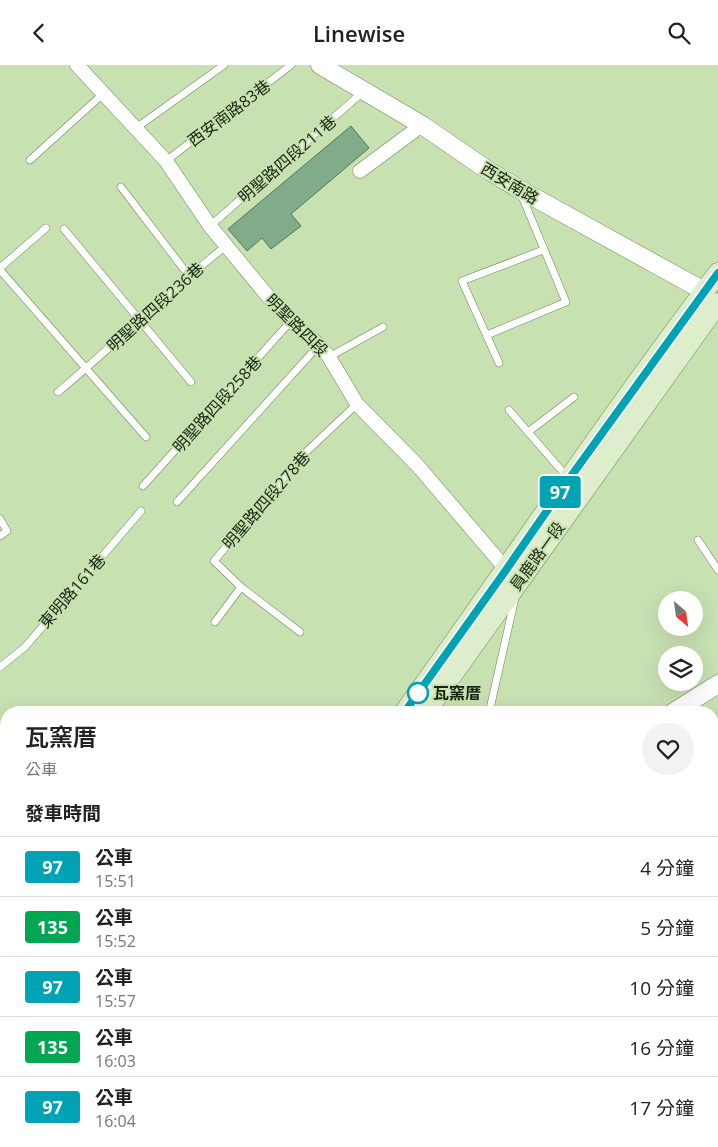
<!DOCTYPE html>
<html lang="zh-TW">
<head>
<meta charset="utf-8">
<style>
  body { margin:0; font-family:"Open Sans","Noto Sans TC",sans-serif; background:#f2f2f2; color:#222; height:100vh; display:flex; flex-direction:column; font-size:19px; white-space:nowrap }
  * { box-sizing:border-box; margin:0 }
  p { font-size:16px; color:#767676 }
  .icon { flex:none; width:28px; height:28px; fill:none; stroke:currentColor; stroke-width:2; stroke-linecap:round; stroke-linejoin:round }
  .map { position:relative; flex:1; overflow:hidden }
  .drawer { position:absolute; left:0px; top:641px; width:719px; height:441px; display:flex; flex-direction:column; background:#fff; border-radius:20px 20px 0 0; box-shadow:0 5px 20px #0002 }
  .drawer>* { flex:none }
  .badge { padding:0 10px; border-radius:4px; font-size:18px; line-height:32px }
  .needle { width:32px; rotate:151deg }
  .tools { position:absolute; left:658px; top:526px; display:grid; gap:10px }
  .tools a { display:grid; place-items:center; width:45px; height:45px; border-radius:50%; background:#fff; box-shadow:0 5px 20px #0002; font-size:25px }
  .map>.badge { position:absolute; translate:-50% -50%; box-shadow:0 0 0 2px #fff }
  h2 { padding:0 25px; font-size:19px; line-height:45px }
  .round { display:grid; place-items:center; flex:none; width:52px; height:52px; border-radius:26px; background:#f2f2f2 }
  .overview { display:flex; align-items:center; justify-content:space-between; height:85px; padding:0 25px }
  h1 { font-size:24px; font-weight:600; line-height:38px }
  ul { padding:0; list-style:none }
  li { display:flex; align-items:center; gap:15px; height:60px; padding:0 25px; border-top:1px solid #e0e0e0 }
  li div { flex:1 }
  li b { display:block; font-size:19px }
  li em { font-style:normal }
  li .badge { min-width:55px; font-weight:700; text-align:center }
  header { display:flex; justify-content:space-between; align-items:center; height:65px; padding:0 25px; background:#fff; font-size:22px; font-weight:600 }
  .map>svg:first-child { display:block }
  .building { fill:#81ac89; stroke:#4f7857 }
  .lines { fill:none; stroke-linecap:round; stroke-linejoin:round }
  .service-casing { stroke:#6e8458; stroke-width:8 }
  .minor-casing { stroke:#6e8458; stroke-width:15 }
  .tertiary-casing { stroke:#6e8458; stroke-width:19 }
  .secondary-casing { stroke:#6e8458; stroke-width:21 }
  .path { stroke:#7a8c69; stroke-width:2.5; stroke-dasharray:5 2.5; stroke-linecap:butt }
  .service { stroke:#fff; stroke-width:7 }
  .minor { stroke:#fff; stroke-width:14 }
  .tertiary { stroke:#fff; stroke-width:18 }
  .secondary { stroke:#deeecc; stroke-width:20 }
  .line-casing { stroke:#fff; stroke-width:11 }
  .line { stroke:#00a3b4; stroke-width:8 }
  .stop-dot { fill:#fff; stroke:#00a3b4; stroke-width:2.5 }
  .labels { text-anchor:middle; stroke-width:4; stroke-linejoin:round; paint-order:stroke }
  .street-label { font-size:16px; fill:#1a2311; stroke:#c8e1b1 }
  .stop-label { font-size:16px; font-weight:bold; fill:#1a2311; stroke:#c8e1b1; text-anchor:start }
</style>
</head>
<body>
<header><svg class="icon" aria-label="back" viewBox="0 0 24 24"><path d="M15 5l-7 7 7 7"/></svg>Linewise<svg class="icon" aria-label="search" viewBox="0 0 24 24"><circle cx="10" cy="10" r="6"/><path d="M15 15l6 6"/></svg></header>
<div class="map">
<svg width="718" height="1082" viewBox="0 0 718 1082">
  <rect width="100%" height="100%" fill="#c8e1b1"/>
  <!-- building -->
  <path class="building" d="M351,61l18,22 -78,66 10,12 -30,23 -9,-11 -15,13 -19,-22z"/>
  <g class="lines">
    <defs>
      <g id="service">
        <path d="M136,63l88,-63"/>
        <path d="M30,95l74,-67"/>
        <path d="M166,96l125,-96"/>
        <path d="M121,122l68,89"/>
        <path d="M210,161l154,-135"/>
        <path d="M64,164l127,153"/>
        <path d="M0,203l46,-40"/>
        <path d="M0,205l146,167"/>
        <path d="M487,270l79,-33 -45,-108"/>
        <path d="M329,292l54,-30"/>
        <path d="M499,298l-37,-82 81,-31"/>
        <path d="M58,327c57,-47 109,-100 168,-146"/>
        <path d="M509,345l59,68"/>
        <path d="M528,367l46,-35"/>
        <path d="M143,421l148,-165"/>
        <path d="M177,437l142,-157"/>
        <path d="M0,454l7,12 -7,5"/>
        <path d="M698,475l20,30"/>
        <path d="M215,557l26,-35"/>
        <path d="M300,567l-59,-45 -27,-26 90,-107 53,-50"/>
        <path d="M0,602l25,-20 116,-136"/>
        <path d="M489,648l26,-115"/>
        <path d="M0,714l6,-4"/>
        <path d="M712,977l6,4"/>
        <path d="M0,1023l6,1"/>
      </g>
      <g id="minor">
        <path d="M77,0l89,96 44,65 56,68 25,27 28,24 10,12 28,47 61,62 93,109"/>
        <path d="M360,106l62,-46"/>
        <path d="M0,735l6,4"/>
      </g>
      <g id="tertiary">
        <path d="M320,0l102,60 64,44 33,20 185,102"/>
        <path d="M672,648l46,-29"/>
      </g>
      <g id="secondary">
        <path d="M404,648c105,-147 205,-296 314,-440"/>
        <path d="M425,648l293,-410"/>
        <path d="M88,1082l4,-6"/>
        <path d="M108,1082l5,-6"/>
      </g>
    </defs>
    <!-- service casing -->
    <use href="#service" class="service-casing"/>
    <!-- minor casing -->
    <use href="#minor" class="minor-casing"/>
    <!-- tertiary casing -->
    <use href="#tertiary" class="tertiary-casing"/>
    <!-- secondary casing -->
    <use href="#secondary" class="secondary-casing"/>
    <!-- path -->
    <g class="path">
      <path d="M712,818l6,-3"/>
      <path d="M310,1082l9,-6"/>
    </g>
    <!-- service -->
    <use href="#service" class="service"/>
    <!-- minor -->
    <use href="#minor" class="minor"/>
    <!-- tertiary -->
    <use href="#tertiary" class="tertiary"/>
    <!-- secondary -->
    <use href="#secondary" class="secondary"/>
  </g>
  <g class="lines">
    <defs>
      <path id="line" d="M404,648l102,-143 63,-91 149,-206"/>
    </defs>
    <!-- line casing -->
    <use href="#line" class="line-casing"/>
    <!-- line -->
    <use href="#line" class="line"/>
  </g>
  <!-- markers -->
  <circle class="stop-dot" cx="418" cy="628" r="10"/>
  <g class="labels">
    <!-- street labels -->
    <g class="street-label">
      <text transform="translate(229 48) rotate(-37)" y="6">西安南路83巷</text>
      <text transform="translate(287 94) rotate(-41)" y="6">明聖路四段211巷</text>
      <text transform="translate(510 118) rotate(31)" y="6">西安南路</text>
      <text transform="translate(155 242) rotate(-42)" y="6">明聖路四段236巷</text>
      <text transform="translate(297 260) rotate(45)" y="6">明聖路四段</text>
      <text transform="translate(217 339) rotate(-48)" y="6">明聖路四段258巷</text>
      <text transform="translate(266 435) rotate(-49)" y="6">明聖路四段278巷</text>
      <text transform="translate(537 491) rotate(-54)" y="6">員鹿路一段</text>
      <text transform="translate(72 526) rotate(-49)" y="6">東明路161巷</text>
    </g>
    <!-- stop labels -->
    <g class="stop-label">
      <text x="433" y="634">瓦窯厝</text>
    </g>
  </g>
</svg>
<div class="tools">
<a><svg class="needle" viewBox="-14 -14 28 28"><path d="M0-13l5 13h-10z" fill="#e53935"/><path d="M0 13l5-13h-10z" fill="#767676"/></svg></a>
<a><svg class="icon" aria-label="layers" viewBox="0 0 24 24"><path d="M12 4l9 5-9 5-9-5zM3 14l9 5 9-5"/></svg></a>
</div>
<b class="badge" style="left:560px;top:427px;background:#00a3b4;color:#fff">97</b>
<section class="drawer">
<div class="overview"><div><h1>瓦窯厝</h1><p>公車</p></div><a class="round"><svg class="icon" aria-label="heart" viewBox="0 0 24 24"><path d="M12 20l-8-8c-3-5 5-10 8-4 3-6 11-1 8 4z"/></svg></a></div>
<h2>發車時間</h2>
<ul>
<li><span class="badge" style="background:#00a3b4;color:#fff">97</span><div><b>公車</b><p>15:51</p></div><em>4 分鐘</em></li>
<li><span class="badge" style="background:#00a651;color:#fff">135</span><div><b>公車</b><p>15:52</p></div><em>5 分鐘</em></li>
<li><span class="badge" style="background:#00a3b4;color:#fff">97</span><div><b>公車</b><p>15:57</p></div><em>10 分鐘</em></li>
<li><span class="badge" style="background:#00a651;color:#fff">135</span><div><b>公車</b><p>16:03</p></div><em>16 分鐘</em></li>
<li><span class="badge" style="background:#00a3b4;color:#fff">97</span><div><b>公車</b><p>16:04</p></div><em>17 分鐘</em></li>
</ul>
</section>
</div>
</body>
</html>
